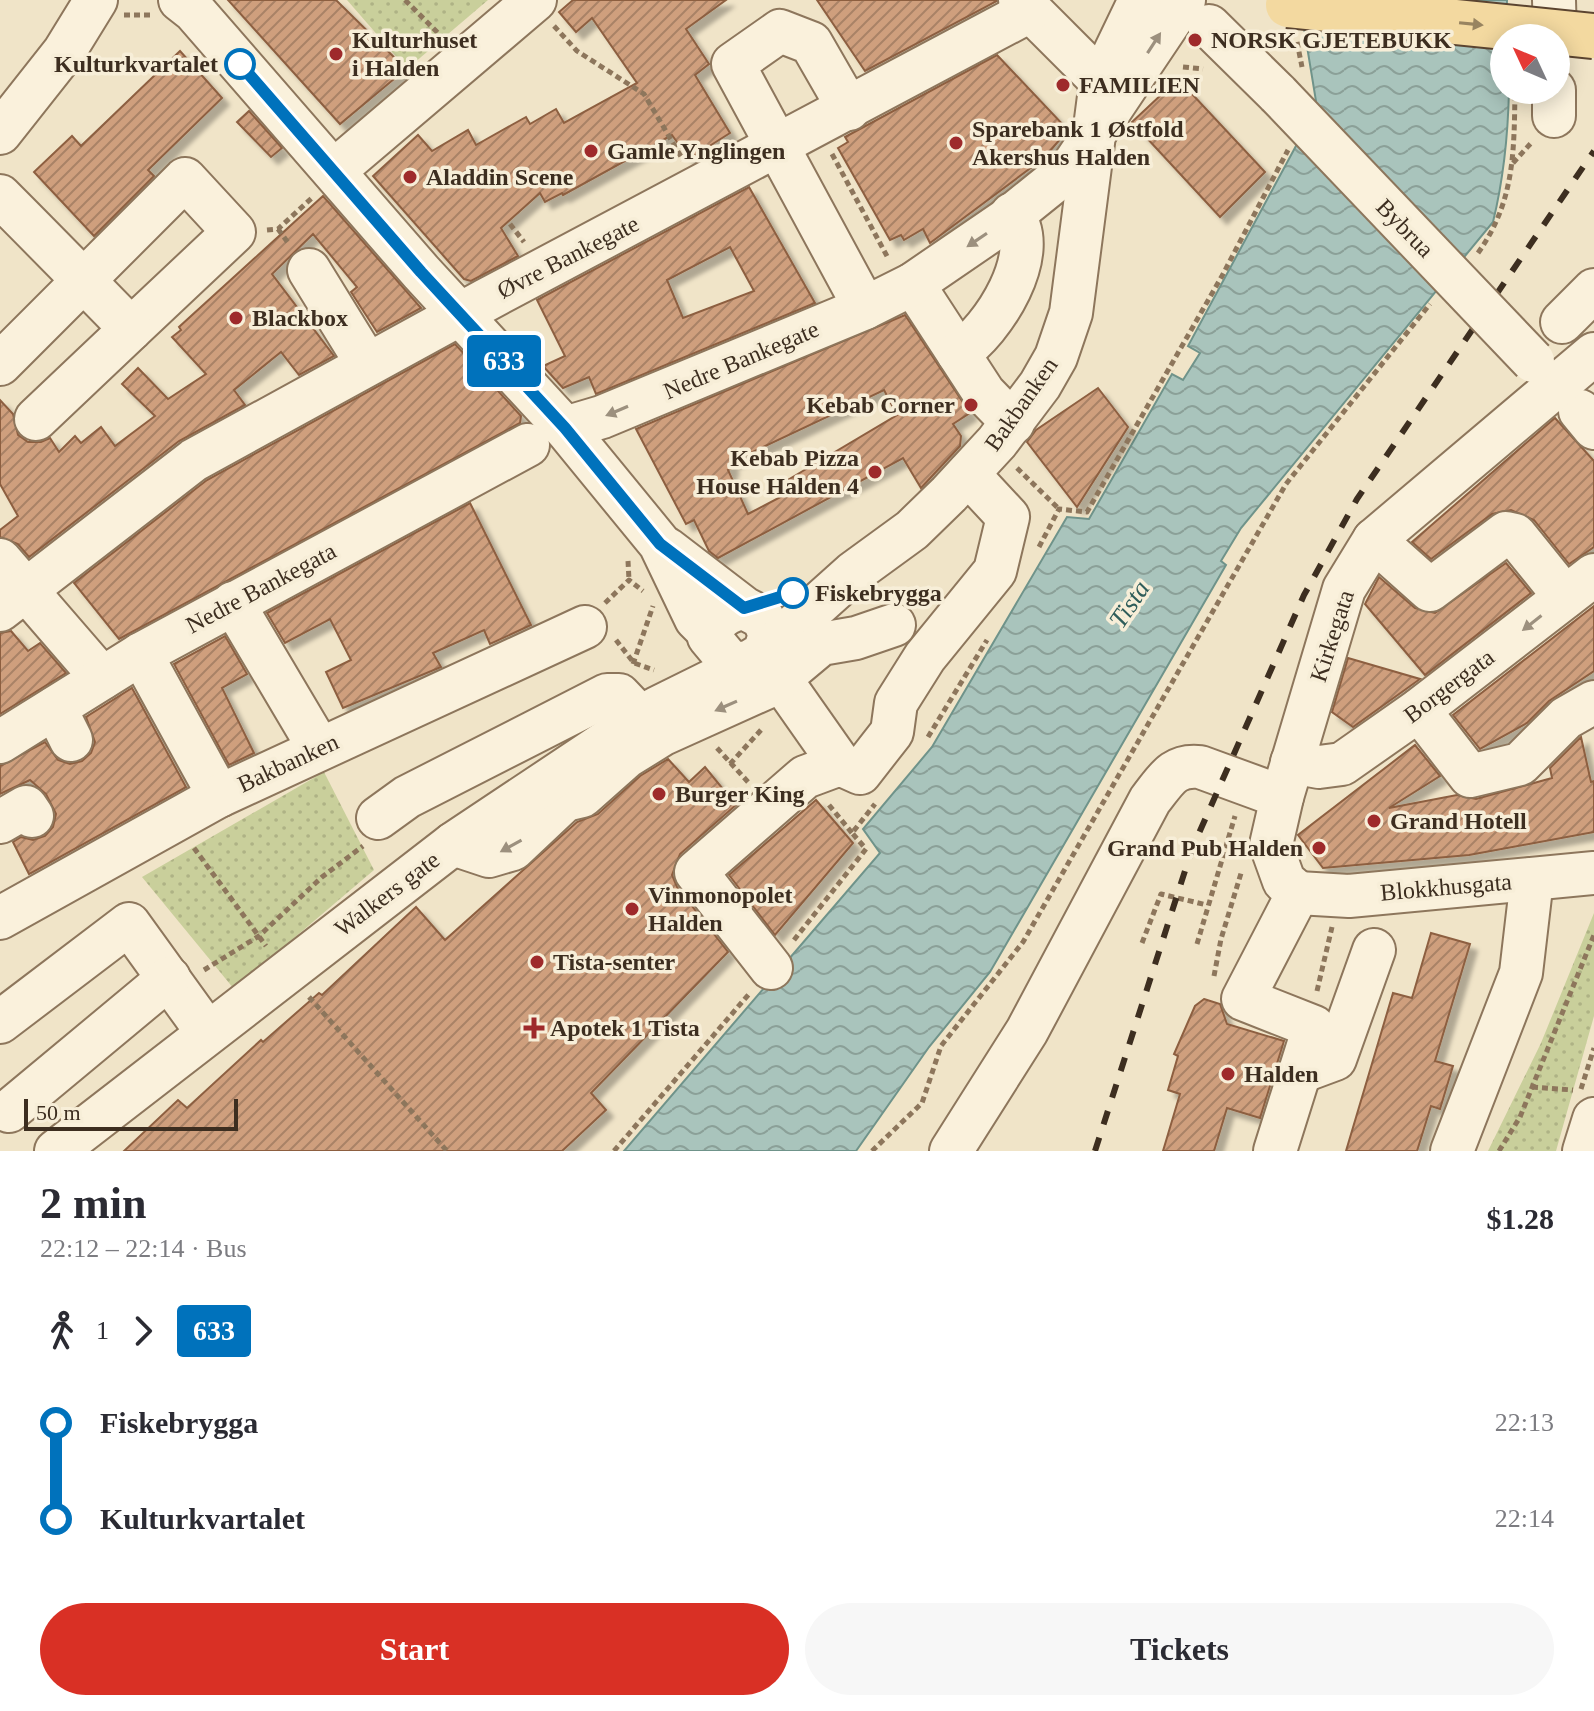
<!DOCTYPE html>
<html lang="en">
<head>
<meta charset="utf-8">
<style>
  body { margin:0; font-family:Georgia,serif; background:#f7f7f7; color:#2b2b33; height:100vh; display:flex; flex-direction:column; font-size:30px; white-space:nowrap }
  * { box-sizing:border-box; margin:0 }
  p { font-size:26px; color:#7c7c81 }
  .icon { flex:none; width:44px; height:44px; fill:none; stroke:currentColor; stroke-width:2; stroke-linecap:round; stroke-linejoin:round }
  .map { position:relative; height:1151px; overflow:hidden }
  .drawer { display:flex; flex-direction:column; background:#fff; flex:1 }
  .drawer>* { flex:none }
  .badge { padding:0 16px; border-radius:6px; font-size:28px; line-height:52px }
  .needle { width:52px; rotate:314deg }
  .controls { position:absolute; left:1490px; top:24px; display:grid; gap:16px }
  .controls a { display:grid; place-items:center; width:80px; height:80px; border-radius:50%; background:#fff; box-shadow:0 4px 20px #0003; font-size:40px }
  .scale { position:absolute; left:24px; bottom:20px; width:214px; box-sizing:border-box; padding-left:8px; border:4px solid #3d2e20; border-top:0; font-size:22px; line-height:28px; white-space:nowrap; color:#3d2e20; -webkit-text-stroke:6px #f7eed8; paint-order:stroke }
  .map>.badge { position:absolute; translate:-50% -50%; box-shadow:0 0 0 4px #fff }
  .legs { display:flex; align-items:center; gap:12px; height:88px; padding:0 40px; font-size:26px }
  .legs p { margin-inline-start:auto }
  .summary { display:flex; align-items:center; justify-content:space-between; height:136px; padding:0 40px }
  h1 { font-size:44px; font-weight:800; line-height:60px }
  .action { display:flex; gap:16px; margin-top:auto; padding:16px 40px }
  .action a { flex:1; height:92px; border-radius:48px; background:#d93025; color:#fff; font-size:32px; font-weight:800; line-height:92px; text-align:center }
  .action a+a { background:#f7f7f7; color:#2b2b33 }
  ul { padding:0 40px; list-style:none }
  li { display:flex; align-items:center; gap:28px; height:96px; font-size:30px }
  li i { display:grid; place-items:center; width:12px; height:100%; margin:0 10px; background:currentColor }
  li i::after { content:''; width:20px; height:20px; margin:-10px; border:6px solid; border-radius:50%; background:#fff }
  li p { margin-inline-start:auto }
  li:first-child i { background:linear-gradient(#0000 50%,currentColor 0) }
  li:last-child i { background:linear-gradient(currentColor 50%,#0000 0) }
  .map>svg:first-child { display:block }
  .park { fill:url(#park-dots) }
  .water { fill:url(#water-waves); stroke:#6f938a; stroke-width:2 }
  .building { fill:url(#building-hatch); stroke:#8d5f41; stroke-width:2; fill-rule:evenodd; filter:url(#shadow) }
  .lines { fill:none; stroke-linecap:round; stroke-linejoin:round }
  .minor-casing { stroke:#8d765c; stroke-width:46 }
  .path { stroke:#8d765c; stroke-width:5; stroke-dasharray:6 4; stroke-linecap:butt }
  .minor { stroke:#faf1dc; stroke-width:42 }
  .rail { stroke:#3d2e20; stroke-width:6; stroke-dasharray:14 14; stroke-linecap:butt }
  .minor-bridge-casing { stroke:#8d765c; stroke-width:46; stroke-linecap:butt }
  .major-bridge-casing { stroke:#5b4430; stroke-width:48; stroke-linecap:butt }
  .minor-bridge { stroke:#faf1dc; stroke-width:42 }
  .major-bridge { stroke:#f3d9a0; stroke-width:44 }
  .oneway { fill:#988460 }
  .oneway2 { fill:#9c907e }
  .line-1-casing { stroke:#fff; stroke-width:18 }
  .line-1 { stroke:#0072bc; stroke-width:12 }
  .poi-dot { fill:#9e2a2b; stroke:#f7eed8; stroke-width:3 }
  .stop-1-dot { fill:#fff; stroke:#0072bc; stroke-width:4 }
  .labels { text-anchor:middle; stroke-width:7; stroke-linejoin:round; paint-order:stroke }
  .poi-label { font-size:24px; font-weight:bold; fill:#3d2e20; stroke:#f7eed8; text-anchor:start }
  .stop-label { font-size:24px; font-weight:bold; fill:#3d2e20; stroke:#f7eed8; text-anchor:end }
  .street-label { font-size:24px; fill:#3d2e20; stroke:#f7eed8 }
  .water-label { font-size:26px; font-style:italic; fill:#2f5d5a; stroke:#f7eed8 }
</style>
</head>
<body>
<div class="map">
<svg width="1594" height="1151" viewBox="0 0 1594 1151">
  <defs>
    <pattern id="park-dots" width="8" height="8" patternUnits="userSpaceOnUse" patternTransform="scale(2)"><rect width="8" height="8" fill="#c9cf9b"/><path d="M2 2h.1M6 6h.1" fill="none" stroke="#aeb285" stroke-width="1.8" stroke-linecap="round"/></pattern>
    <pattern id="water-waves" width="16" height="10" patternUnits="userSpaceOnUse" patternTransform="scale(2)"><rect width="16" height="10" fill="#a9c4bc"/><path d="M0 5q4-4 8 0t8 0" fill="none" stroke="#8ba098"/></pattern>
    <pattern id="building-hatch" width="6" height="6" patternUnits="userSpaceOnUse" patternTransform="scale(2)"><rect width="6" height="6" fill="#cf9f7d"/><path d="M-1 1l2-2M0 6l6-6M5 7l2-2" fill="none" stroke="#a98266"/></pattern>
    <filter id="shadow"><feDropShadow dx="7" dy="7" stdDeviation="2" flood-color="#0004"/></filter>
  </defs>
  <rect width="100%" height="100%" fill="#f0e4c8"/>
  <!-- park -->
  <g class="park">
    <path d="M347,0h141l-81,69z"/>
    <path d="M324,772l50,98 -140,119 -92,-112z"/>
    <path d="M1594,913v103l-38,135h-68l53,-108z"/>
  </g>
  <!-- water -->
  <path class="water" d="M1307,0h200l-3,90h5c-1,46 -5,87 -16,132l-252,306 -20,33 5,4 -236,407 -61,75 -73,104h-232l256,-298 -17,-24 69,-82 135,-230 22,2 83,-145 11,6 17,-27 -12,-7 109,-202 19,-43 -12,-73z"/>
  <!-- building -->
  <g class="building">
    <path d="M228,0h108l70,69 -66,55z"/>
    <path d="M573,0h153l-40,29 23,35 -14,11 35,58 -41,26 -17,-24 -109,60 -1,-2 -17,9 -5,-9 -39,35 17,28 -47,25 -7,-2 -91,-103 45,-41 14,16 36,-21 8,15 50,-28 4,7 26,-15 8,14 73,-40 -45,-65 -16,14 -17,-20z"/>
    <path d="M817,0h180v1l-132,70z"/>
    <path d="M180,51l42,47 -74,72 6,6 -60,60 -60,-64 38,-36 9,10z"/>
    <path d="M997,55l71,75 -24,28 -114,85 -7,-14 -19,11 -3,-5 -11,5 -52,-92 10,-6 -3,-5z"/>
    <path d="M1178,79l87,93 -45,45 -88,-95z"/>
    <path d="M249,111l33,37 -11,9 -34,-35z"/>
    <path d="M749,187l66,116 -219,91 -7,-17 -26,11 -20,-22 22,-10 -28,-56zM730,247l24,44 -71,27 -16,-38z"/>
    <path d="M323,196l98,112 -44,24 -26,-40 6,-5 -44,-53 -41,40 62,82 -35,19 -18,-23 -47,38 11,15 -66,36 -150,116 -11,-13 -18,-7v-7l18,-14 -18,-32v-84l13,14 5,21 10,7h13l9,-4 9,14 16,-16 6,7 20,-16 14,19 40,-30 -33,-32 16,-16 30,31 38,-25 -34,-37 9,-7 -2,-3z"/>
    <path d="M905,315l65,98 -17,11 8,12 -1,10 -39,42 -18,-30 -185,100 -9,-7 -15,-31 -8,4 -50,-95zM884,390l13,25 -111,66 6,10 -44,23 -20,-44 4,-2 -3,-5z"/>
    <path d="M455,344l66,72 -1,7 -401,216 -45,-56 133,-103z"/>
    <path d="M1098,388l30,39 -51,80 -50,-65 9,-12z"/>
    <path d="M1555,418l39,43v86l-25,17 -35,-44 -23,-10 -19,4 -61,45 -19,-17z"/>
    <path d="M470,503l61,122 -41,19 -6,-14 -51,23 8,14 -98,41 -17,-36 25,-12 -21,-41 -45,24 -18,-30z"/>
    <path d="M1506,563l25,30 -106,82 -60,-71 14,-27 36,31 20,5z"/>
    <path d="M1594,606v65l-45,30 -22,22 -47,26 -27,-34z"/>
    <path d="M11,631l17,20 12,-8 26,30 -66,41v-81z"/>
    <path d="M225,636l22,38 -25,14 32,65 -25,12 -55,-101z"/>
    <path d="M1348,658l72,21 -67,48 -21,-15z"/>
    <path d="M132,688l54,99 -157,87 -16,-32 8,-5 12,3 12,-4 8,-9 3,-13 -10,-20 -16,-14 -30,14v-28l45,-24 13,18 12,4 12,-3 9,-8 4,-11 -9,-25z"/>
    <path d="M1581,737l10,45 3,-1v51l-125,23 -146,13 -25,-33 117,-90 25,31 -51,32 68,-13 19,4 76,-21 -2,-10z"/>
    <path d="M668,759l21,23 16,-15 31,38 -56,49 -8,21 5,12 51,65 -137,141 15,17 -44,41h-438l54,-51 9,8 74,-68 2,2 56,-49 3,2 94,-88 29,33 132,-118 21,-8 42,-38z"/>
    <path d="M816,800l37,43 -78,92 -46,-60z"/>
    <path d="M1431,933l39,11 -35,117 18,5 -13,43 -9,-3 -14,45h-71l47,-158 19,5z"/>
    <path d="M1204,999l16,5 7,20 57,17 -24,77 -33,-10 -13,43h-51l17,-57 -12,-4 10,-34 -4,-2 21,-48z"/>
  </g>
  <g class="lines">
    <defs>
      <g id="minor">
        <path d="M180,0l14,11 227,261 144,156 95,116 36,75 14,14"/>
        <path d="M1020,0l81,81"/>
        <path d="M1554,0l1,38"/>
        <path d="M1209,26l69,68"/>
        <path d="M849,109l-38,-66 -31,-12 -47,33 132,244"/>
        <path d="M1554,116v-26"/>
        <path d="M0,133l64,-81 32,-52"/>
        <path d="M335,170l200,-170"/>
        <path d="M0,196c44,44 88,89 131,133l103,-97 -49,-53 -185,185"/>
        <path d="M309,270l58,94"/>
        <path d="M913,284l71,109 29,30"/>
        <path d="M1562,322l32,-32"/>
        <path d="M958,353c35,-22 85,-101 54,-139"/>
        <path d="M1580,411l14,17"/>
        <path d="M36,419l95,-90"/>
        <path d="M565,428l37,-11 263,-109 48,-24 92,-63 67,-54 112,-167"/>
        <path d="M1374,540l56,50 76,-57 9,2 50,62"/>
        <path d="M667,549l77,59 19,10 7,17 -6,18 -18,11 -17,-3 -20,-24c6,-18 17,-26 35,-29"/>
        <path d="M0,560l102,118"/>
        <path d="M233,603l86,145"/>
        <path d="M0,610l194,-150 292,-160 542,-288"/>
        <path d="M764,653l89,-80 59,-43 37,-36 48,-52 43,-57 16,-28 15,-44 30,-232 39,-81"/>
        <path d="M141,654l78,142"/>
        <path d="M788,690l52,74"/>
        <path d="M55,708l16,32"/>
        <path d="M1419,710l51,66 50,-12 46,-46 28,-16"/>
        <path d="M0,742l141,-88 387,-209"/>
        <path d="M1292,762l27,5 23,-3 77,-54 175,-135"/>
        <path d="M378,818l29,-21 200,-102h12l22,23"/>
        <path d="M0,822l26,-15 6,9"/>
        <path d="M453,844l36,12 24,-7 52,-49 17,-4 44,-39 37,-23 109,-49 49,-41 35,-6 38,-13"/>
        <path d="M1298,893l51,3 245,-23"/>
        <path d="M0,918l219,-122 366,-169"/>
        <path d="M771,968l-75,-96 109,-95 35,-13 20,9 32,-41 4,-29 29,-46 70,-86 13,-54 -40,-43"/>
        <path d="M0,1022l129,-98 78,108"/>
        <path d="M1300,1072l35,-13 39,-109"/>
        <path d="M9,1111l160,-133"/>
        <path d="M56,1151l397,-307 204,-136 89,-44"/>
        <path d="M951,1151l76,-120 123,-231c16,-20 23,-36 50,-33l82,30"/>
        <path d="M1275,1151l39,-124 -71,-28 55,-106 -14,-12 -13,-36 11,-48 62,-208 30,-49 220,-186"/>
        <path d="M1452,1151l69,-178 11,-94"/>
        <path d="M1584,1151l10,-32"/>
      </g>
    </defs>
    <!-- minor casing -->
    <use href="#minor" class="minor-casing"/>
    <!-- path -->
    <g class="path">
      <path d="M405,0l37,37"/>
      <path d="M124,15h26"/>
      <path d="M554,26l23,25 67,43 39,66"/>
      <path d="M1297,42l5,25"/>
      <path d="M1183,67l20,2"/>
      <path d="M832,154l56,104"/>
      <path d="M1513,163l19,-21"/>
      <path d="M510,224l14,18"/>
      <path d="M278,229l11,15"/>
      <path d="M267,230l11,-1 35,-32"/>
      <path d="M1478,253c37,-52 36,-102 37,-163"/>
      <path d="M1017,468l42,41"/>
      <path d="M1039,547l20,-38 28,3 135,-236 66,-126"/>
      <path d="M628,561l1,19"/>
      <path d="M605,603l24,-23 14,11"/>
      <path d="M616,640l18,23 20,7"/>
      <path d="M633,664l20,-58"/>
      <path d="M928,737l59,-97"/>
      <path d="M717,748l31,34"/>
      <path d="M730,764l31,-34"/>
      <path d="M829,805l23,28"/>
      <path d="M194,848l72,98"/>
      <path d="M794,940l72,-91 -14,-16 23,-29"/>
      <path d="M1142,943l19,-49 46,11"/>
      <path d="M1197,944l38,-128"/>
      <path d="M204,970l55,-34 63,-59 41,-31"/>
      <path d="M1214,976l7,-37 21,-69"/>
      <path d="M1317,991l15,-64"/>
      <path d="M309,997l138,154"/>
      <path d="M1532,1087l41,3"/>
      <path d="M1581,1089l13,-41"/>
      <path d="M614,1151l135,-157"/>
      <path d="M872,1151l50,-48 19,-57 82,-104 263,-458 144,-180"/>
      <path d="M1499,1151l21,-34 74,-182"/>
    </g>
    <!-- minor -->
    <use href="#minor" class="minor"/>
    <!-- rail -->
    <path class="rail" d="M1095,1151l97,-302 112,-254 53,-96 237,-348"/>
    <defs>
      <path id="minor-bridge" d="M1278,94l255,267"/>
      <path id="major-bridge" d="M1288,5l306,31"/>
    </defs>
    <!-- minor-bridge casing -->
    <use href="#minor-bridge" class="minor-bridge-casing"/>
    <!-- major-bridge casing -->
    <use href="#major-bridge" class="major-bridge-casing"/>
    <!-- minor-bridge -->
    <use href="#minor-bridge" class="minor-bridge"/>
    <!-- major-bridge -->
    <use href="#major-bridge" class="major-bridge"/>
  </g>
  <!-- one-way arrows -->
  <defs><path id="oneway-solid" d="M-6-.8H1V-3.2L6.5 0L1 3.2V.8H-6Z" transform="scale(2)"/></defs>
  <use class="oneway" href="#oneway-solid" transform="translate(1471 24) rotate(6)"/>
  <g class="oneway2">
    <use href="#oneway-solid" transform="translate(1154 43) rotate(-57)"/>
    <use href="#oneway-solid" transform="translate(977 240) rotate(146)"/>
    <use href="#oneway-solid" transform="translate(617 411) rotate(157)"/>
    <use href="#oneway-solid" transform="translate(1532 623) rotate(142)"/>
    <use href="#oneway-solid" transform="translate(726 706) rotate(156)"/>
    <use href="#oneway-solid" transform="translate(511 846) rotate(151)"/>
  </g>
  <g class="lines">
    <defs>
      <path id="line-1" d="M240,64l181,208 144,156 95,116 84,64 49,-15"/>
    </defs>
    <!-- line-1 casing -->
    <use href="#line-1" class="line-1-casing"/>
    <!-- line-1 -->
    <use href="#line-1" class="line-1"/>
  </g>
  <!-- markers -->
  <g class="poi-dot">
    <circle cx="1195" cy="40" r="8"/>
    <circle cx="336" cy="54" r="8"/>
    <circle cx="1063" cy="85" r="8"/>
    <circle cx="956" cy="143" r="8"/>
    <circle cx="591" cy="151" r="8"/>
    <circle cx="410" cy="177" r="8"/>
    <circle cx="236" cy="318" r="8"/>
    <circle cx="971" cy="405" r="8"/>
    <circle cx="875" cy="472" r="8"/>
    <circle cx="659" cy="794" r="8"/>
    <circle cx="1374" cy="821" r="8"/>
    <circle cx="1319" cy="848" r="8"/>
    <circle cx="632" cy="909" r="8"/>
    <circle cx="537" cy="962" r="8"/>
    <path d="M530 1016h8v8h8v8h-8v8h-8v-8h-8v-8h8z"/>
    <circle cx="1228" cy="1074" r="8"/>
  </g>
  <g class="stop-1-dot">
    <circle cx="240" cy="64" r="14"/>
    <circle cx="793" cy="593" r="14"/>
  </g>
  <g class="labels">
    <!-- poi labels -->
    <g class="poi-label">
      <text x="352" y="48">Kulturhuset<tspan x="352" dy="28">i Halden</tspan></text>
      <text x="1211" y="48">NORSK GJETEBUKK</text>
      <text x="1079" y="93">FAMILIEN</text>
      <text x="972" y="137">Sparebank 1 Østfold<tspan x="972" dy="28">Akershus Halden</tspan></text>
      <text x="607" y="159">Gamle Ynglingen</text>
      <text x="426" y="185">Aladdin Scene</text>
      <text x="252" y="326">Blackbox</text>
      <text x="955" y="413" text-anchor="end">Kebab Corner</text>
      <text x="859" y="466" text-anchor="end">Kebab Pizza<tspan x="859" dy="28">House Halden 4</tspan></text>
      <text x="675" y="802">Burger King</text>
      <text x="1390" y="829">Grand Hotell</text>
      <text x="1303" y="856" text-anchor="end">Grand Pub Halden</text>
      <text x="648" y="903">Vinmonopolet<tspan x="648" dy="28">Halden</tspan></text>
      <text x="553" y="970">Tista-senter</text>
      <text x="550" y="1036">Apotek 1 Tista</text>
      <text x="1244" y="1082">Halden</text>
    </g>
    <!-- stop labels -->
    <g class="stop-label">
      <text x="218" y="72">Kulturkvartalet</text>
      <text x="815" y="601" text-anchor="start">Fiskebrygga</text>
    </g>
    <!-- street labels -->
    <g class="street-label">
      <text transform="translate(1405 228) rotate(46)" y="8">Bybrua</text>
      <text transform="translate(568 257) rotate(-27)" y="8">Øvre Bankegate</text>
      <text transform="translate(741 360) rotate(-23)" y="8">Nedre Bankegate</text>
      <text transform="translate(1021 404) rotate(-55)" y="8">Bakbanken</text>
      <text transform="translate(261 588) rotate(-28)" y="8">Nedre Bankegata</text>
      <text transform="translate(1332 636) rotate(-72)" y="8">Kirkegata</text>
      <text transform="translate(1449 686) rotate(-37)" y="8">Borgergata</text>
      <text transform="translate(288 763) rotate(-25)" y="8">Bakbanken</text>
      <text transform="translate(1446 887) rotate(-5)" y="8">Blokkhusgata</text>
      <text transform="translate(387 894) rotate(-37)" y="8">Walkers gate</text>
    </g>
    <!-- water labels -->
    <g class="water-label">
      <text transform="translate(1129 604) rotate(-56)" y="9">Tista</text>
    </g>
  </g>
</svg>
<div class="controls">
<a><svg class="needle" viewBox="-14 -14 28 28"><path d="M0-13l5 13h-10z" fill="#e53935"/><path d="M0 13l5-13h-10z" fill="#7c7c81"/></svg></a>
</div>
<div class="scale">50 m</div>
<b class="badge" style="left:504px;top:361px;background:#0072bc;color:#fff">633</b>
</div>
<section class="drawer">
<div class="summary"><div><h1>2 min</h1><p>22:12 – 22:14 · Bus</p></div><b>$1.28</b></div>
<div class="legs"><svg class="icon" aria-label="walk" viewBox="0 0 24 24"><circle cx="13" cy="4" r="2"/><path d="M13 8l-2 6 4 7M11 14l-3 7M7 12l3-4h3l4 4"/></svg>1<svg class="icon" aria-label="forward" viewBox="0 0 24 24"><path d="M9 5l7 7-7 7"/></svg><b class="badge" style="background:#0072bc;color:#fff">633</b></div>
<ul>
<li><i style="color:#0072bc"></i><b>Fiskebrygga</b><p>22:13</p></li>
<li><i style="color:#0072bc"></i><b>Kulturkvartalet</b><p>22:14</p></li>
</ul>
<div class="action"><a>Start</a><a>Tickets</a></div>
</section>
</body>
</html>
